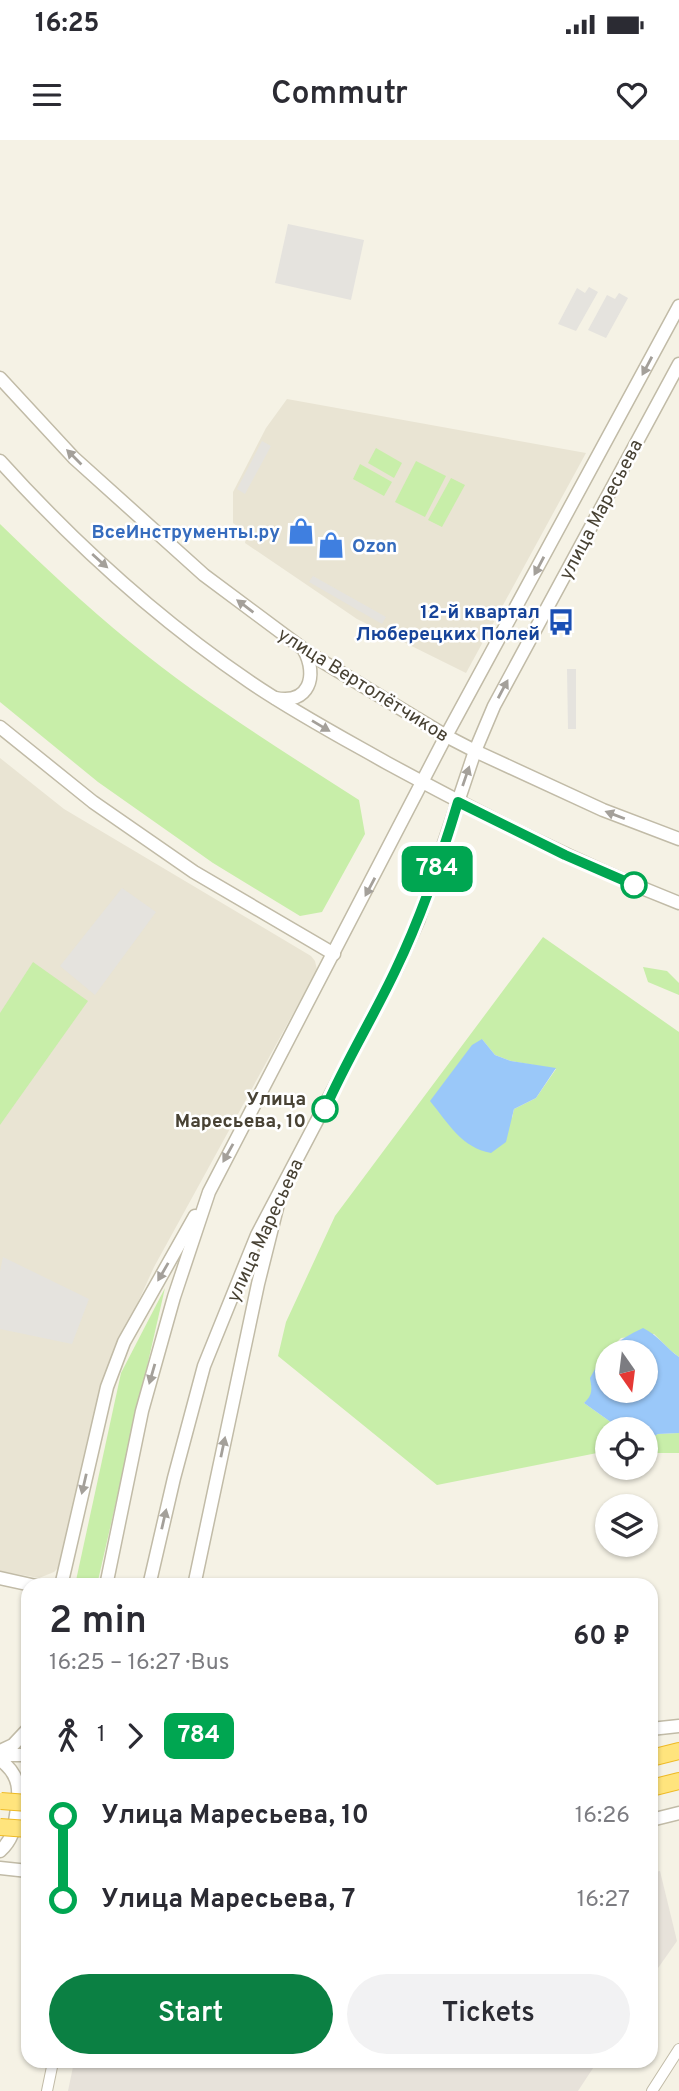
<!DOCTYPE html>
<html lang="en">
<head>
<meta charset="utf-8">
<style>
  body { margin:0; font-family:Overpass,sans-serif; background:#f2f2f3; color:#2b2b33; height:100vh; display:flex; flex-direction:column; font-size:26px; white-space:nowrap }
  * { box-sizing:border-box; margin:0 }
  p { font-size:23px; color:#7c7c81 }
  .icon { flex:none; width:38px; height:38px; fill:none; stroke:currentColor; stroke-width:2; stroke-linecap:round; stroke-linejoin:round }
  .map { position:relative; flex:1; overflow:hidden }
  .drawer { position:absolute; left:21px; top:1438px; width:637px; height:490px; display:flex; flex-direction:column; background:#fff; border-radius:21px; box-shadow:0 2px 5px #0004 }
  .drawer>* { flex:none }
  .badge { padding:0 14px; border-radius:10px; font-size:24px; line-height:46px }
  .needle { width:46px; rotate:166deg }
  .buttons { position:absolute; left:595px; top:1200px; display:grid; gap:14px }
  .buttons a { display:grid; place-items:center; width:63px; height:63px; border-radius:50%; background:#fff; box-shadow:0 2px 5px #0004; font-size:35px }
  .map>.badge { position:absolute; translate:-50% -50%; box-shadow:0 0 0 4px #fff }
  .legs { display:flex; align-items:center; gap:10px; height:77px; padding:0 28px; font-size:23px }
  .legs p { margin-inline-start:auto }
  .overview { display:flex; align-items:center; justify-content:space-between; height:119px; padding:0 28px }
  h1 { font-size:38px; font-weight:600; line-height:52px }
  .primary-button { display:flex; gap:14px; margin-top:auto; padding:14px 28px }
  .primary-button a { flex:1; height:80px; border-radius:42px; background:#0b8043; color:#fff; font-size:28px; font-weight:600; line-height:80px; text-align:center }
  .primary-button a+a { background:#f2f2f3; color:#2b2b33 }
  ul { padding:0 28px; list-style:none }
  li { display:flex; align-items:center; gap:24px; height:84px; font-size:26px }
  li i { display:grid; place-items:center; width:10px; height:100%; margin:0 9px; background:currentColor }
  li i::after { content:''; width:18px; height:18px; margin:-9px; border:5px solid; border-radius:50%; background:#fff }
  li p { margin-inline-start:auto }
  li:first-child i { background:linear-gradient(#0000 50%,currentColor 0) }
  li:last-child i { background:linear-gradient(currentColor 50%,#0000 0) }
  .status { display:flex; justify-content:space-between; align-items:center; height:49px; padding:0 35px; background:#fff; direction:ltr }
  .status svg { height:19px; fill:currentColor }
  header { display:flex; justify-content:space-between; align-items:center; height:91px; padding:0 28px; background:#fff; font-size:32px; font-weight:600 }
  .map>svg:first-child { display:block }
  .residential { fill:#e9e4d3 }
  .industrial { fill:#e7e2da }
  .green { fill:#c8eea9; fill-rule:evenodd }
  .parking { fill:#e5e3de }
  .water { fill:#9ac8f9; fill-rule:evenodd }
  .lines { fill:none; stroke-linecap:round; stroke-linejoin:round }
  .minor-casing { stroke:#c1bba7; stroke-width:12 }
  .tertiary-casing { stroke:#c1bba7; stroke-width:15 }
  .trunk-casing { stroke:#efba24; stroke-width:18 }
  .minor { stroke:#fff; stroke-width:10 }
  .tertiary { stroke:#fff; stroke-width:12 }
  .trunk { stroke:#ffe47d; stroke-width:16 }
  .trunk-bridge-casing { stroke:#efba24; stroke-width:18; stroke-linecap:butt }
  .trunk-bridge { stroke:#ffe47d; stroke-width:16 }
  .oneway { fill:#a4a09a }
  .line-1-casing { stroke:#fff; stroke-width:16 }
  .line-1 { stroke:#00a651; stroke-width:10 }
  .stop-1-dot { fill:#fff; stroke:#00a651; stroke-width:3.5 }
  .labels { text-anchor:middle; stroke-width:5; stroke-linejoin:round; paint-order:stroke }
  .street-label { font-size:19px; fill:#484234; stroke:#fff }
  .shop-label { font-size:19px; font-weight:bold; fill:#366cbe; stroke:#fff; text-anchor:end }
  .transit-label { font-size:19px; font-weight:bold; fill:#164399; stroke:#fff; text-anchor:end }
  .stop-label { font-size:19px; font-weight:bold; fill:#484234; stroke:#fff; text-anchor:end }
</style>
</head>
<body>
<div class="status"><b>16:25</b><svg viewBox="0 0 49 12"><path d="M0 12V9h3v3zM5 12V6h3v6zM10 12V3h3v9zM15 12V0h3v12zM26 1h20v11H26zM47 4h2v5h-2z"/></svg></div>
<header><svg class="icon" aria-label="menu" viewBox="0 0 24 24"><path d="M4 6h16M4 12h16M4 18h16"/></svg>Commutr<svg class="icon" aria-label="heart" viewBox="0 0 24 24"><path d="M12 20l-8-8c-3-5 5-10 8-4 3-6 11-1 8 4z"/></svg></header>
<div class="map">
<svg width="679" height="1951" viewBox="0 0 679 1951">
  <rect width="100%" height="100%" fill="#f5f2e5"/>
  <!-- residential -->
  <g class="residential">
    <path d="M287,259l299,54 -120,220 -109,-54 -112,-76 2,-10 -14,-10v-31l33,-64z"/>
    <path d="M0,618l64,51 247,147 4,5 2,9 -163,297 -41,90 -26,84 -22,116 -4,8 -7,7 -15,6 -39,-7z"/>
  </g>
  <!-- industrial -->
  <g class="industrial">
    <path d="M660,1731l17,70 -26,37v-105z"/>
    <path d="M74,1922h523l-19,29h-510z"/>
  </g>
  <!-- green -->
  <g class="green">
    <path d="M376,308l26,15 -8,15 -26,-15z"/>
    <path d="M416,321l30,15 -21,41 -30,-15z"/>
    <path d="M360,324l32,18 -8,14 -31,-17z"/>
    <path d="M451,338l14,7 -23,42 -14,-7z"/>
    <path d="M0,384c42,41 85,81 130,118 72,59 151,108 229,158l6,34 -43,78 -22,4 -87,-53 -115,-81 -98,-80z"/>
    <path d="M543,797l136,95v325l-9,-7 -16,-16 -33,4 -19,19 -12,41 -6,5 38,27h-15v23h-10l-160,32 -159,-129 8,-34 49,-106zM482,899l13,16 16,6 45,8 -20,29 -22,11 -2,9z"/>
    <path d="M33,822l55,39 -88,124v-112z"/>
    <path d="M643,827l24,4 12,12v12l-31,-13z"/>
    <path d="M165,1148l-68,297h-22l46,-212z"/>
    <path d="M679,1293v20h-33v-13l12,-6z"/>
  </g>
  <!-- parking -->
  <g class="parking">
    <path d="M288,84l76,16 -13,60 -76,-17z"/>
    <path d="M589,147l9,5 -22,39 -18,-7 19,-36 8,5z"/>
    <path d="M619,153l9,5 -22,40 -18,-8 19,-35 8,4z"/>
    <path d="M262,301l9,5 -26,48 -8,-5z"/>
    <path d="M313,436l73,41 -4,7 -73,-42z"/>
    <path d="M567,529h9v60h-8z"/>
    <path d="M122,748l34,24 -61,83 -35,-29z"/>
    <path d="M3,1117l86,42 -17,45 -72,-15v-57z"/>
  </g>
  <!-- water -->
  <g class="water">
    <path d="M482,899l13,16 16,6 45,7 -20,30 -22,11 -8,33 -15,11c-29,-5 -43,-30 -61,-52l42,-56z"/>
    <path d="M643,1188c15,7 23,20 36,29v76l-21,1 -12,6v-10h-24l-38,-27c9,-8 8,-14 6,-25 15,-27 25,-37 53,-50zM607,1213h39v38h-39z"/>
  </g>
  <g class="lines">
    <defs>
      <g id="minor">
        <path d="M47,1951l6,-29"/>
        <path d="M652,1951l27,-42"/>
      </g>
      <g id="tertiary">
        <path d="M0,238l74,80 130,117 106,79 136,82 29,15 128,59 76,29"/>
        <path d="M0,321c74,82 159,159 250,221 44,30 91,55 137,81 96,52 190,100 292,140"/>
        <path d="M275,558c34,7 43,-22 29,-48"/>
        <path d="M0,587l93,75 101,70 140,82"/>
        <path d="M0,1438l36,8"/>
        <path d="M61,1446l46,-199 17,-45 71,-126"/>
        <path d="M106,1446l36,-175 32,-114 35,-105 237,-456 233,-430"/>
        <path d="M149,1446l25,-108 30,-112 53,-131 139,-265 22,-49 57,-170 19,-45 185,-342"/>
        <path d="M194,1446l64,-302 20,-80"/>
        <path d="M651,1589l28,-3"/>
        <path d="M0,1611l13,-6 15,-16"/>
        <path d="M0,1615h28"/>
        <path d="M0,1620c21,15 20,32 16,55 -2,15 -4,25 -16,36"/>
        <path d="M651,1680l28,-7"/>
        <path d="M0,1728l28,3"/>
      </g>
      <g id="trunk">
        <path d="M651,1618l28,-7"/>
        <path d="M651,1648l28,-7"/>
      </g>
    </defs>
    <!-- minor casing -->
    <use href="#minor" class="minor-casing"/>
    <!-- tertiary casing -->
    <use href="#tertiary" class="tertiary-casing"/>
    <!-- trunk casing -->
    <use href="#trunk" class="trunk-casing"/>
    <!-- minor -->
    <use href="#minor" class="minor"/>
    <!-- tertiary -->
    <use href="#tertiary" class="tertiary"/>
    <!-- trunk -->
    <use href="#trunk" class="trunk"/>
    <defs>
      <g id="trunk-bridge">
        <path d="M1,1661l27,2"/>
        <path d="M0,1687l28,2"/>
      </g>
    </defs>
    <!-- trunk-bridge casing -->
    <use href="#trunk-bridge" class="trunk-bridge-casing"/>
    <!-- trunk-bridge -->
    <use href="#trunk-bridge" class="trunk-bridge"/>
  </g>
  <!-- one-way arrows -->
  <defs><path id="oneway-solid" d="M-6-.8H1V-3.2L6.5 0L1 3.2V.8H-6Z" transform="scale(1.75)"/></defs>
  <g class="oneway">
    <use href="#oneway-solid" transform="translate(647 226) rotate(118)"/>
    <use href="#oneway-solid" transform="translate(74 317) rotate(-135)"/>
    <use href="#oneway-solid" transform="translate(100 421) rotate(42)"/>
    <use href="#oneway-solid" transform="translate(539 426) rotate(118)"/>
    <use href="#oneway-solid" transform="translate(245 466) rotate(-143)"/>
    <use href="#oneway-solid" transform="translate(503 549) rotate(-62)"/>
    <use href="#oneway-solid" transform="translate(321 586) rotate(31)"/>
    <use href="#oneway-solid" transform="translate(466 636) rotate(-71)"/>
    <use href="#oneway-solid" transform="translate(615 675) rotate(-159)"/>
    <use href="#oneway-solid" transform="translate(370 747) rotate(118)"/>
    <use href="#oneway-solid" transform="translate(228 1013) rotate(119)"/>
    <use href="#oneway-solid" transform="translate(163 1132) rotate(120)"/>
    <use href="#oneway-solid" transform="translate(152 1234) rotate(106)"/>
    <use href="#oneway-solid" transform="translate(223 1307) rotate(-78)"/>
    <use href="#oneway-solid" transform="translate(84 1344) rotate(103)"/>
    <use href="#oneway-solid" transform="translate(164 1379) rotate(-77)"/>
  </g>
  <g class="lines">
    <defs>
      <path id="line-1" d="M325,969c21,-48 49,-93 71,-140 26,-54 45,-110 62,-167l107,53 69,30"/>
    </defs>
    <!-- line-1 casing -->
    <use href="#line-1" class="line-1-casing"/>
    <!-- line-1 -->
    <use href="#line-1" class="line-1"/>
  </g>
  <!-- icons -->
  <defs>
    <symbol id="shop-bare" viewBox="-9 -9 18 18"><path d="M-5-2.5h2.3a2.7 3.5 0 0 1 5.4 0H5L5.5 6h-11ZM-1.5-2.5h3a1.5 2.3 0 0 0-3 0Z" fill="#3f7fe0" stroke="#fff" stroke-width="2.5" paint-order="stroke"/></symbol>
    <symbol id="bus-bare" viewBox="-9 -9 18 18"><path d="M-5-6H5V4H4V6H2V4H-2V6H-4V4H-5ZM-3.5-4V0h7V-4ZM-3.5 1.2v1.5H-2V1.2ZM2 1.2v1.5H3.5V1.2Z" fill="#1a4fb4" stroke="#fff" stroke-width="2.5" paint-order="stroke"/></symbol>
  </defs>
  <g fill-rule="evenodd">
    <use href="#shop-bare" x="282" y="372" width="38" height="38"/>
    <use href="#shop-bare" x="312" y="386" width="38" height="38"/>
    <use href="#bus-bare" x="542" y="463" width="38" height="38"/>
  </g>
  <!-- markers -->
  <g class="stop-1-dot">
    <circle cx="634" cy="745" r="12"/>
    <circle cx="325" cy="969" r="12"/>
  </g>
  <g class="labels">
    <!-- street labels -->
    <g class="street-label">
      <text transform="translate(600 369) rotate(-62)" y="7">улица Маресьева</text>
      <text transform="translate(364 544) rotate(32)" y="7">улица Вертолётчиков</text>
      <text transform="translate(264 1090) rotate(-65)" y="7">улица Маресьева</text>
    </g>
    <!-- shop labels -->
    <g class="shop-label">
      <text x="280" y="398">ВсеИнструменты.ру</text>
      <text x="352" y="412" text-anchor="start">Ozon</text>
    </g>
    <!-- transit labels -->
    <g class="transit-label">
      <text x="540" y="478">12-й квартал<tspan x="540" dy="22">Люберецких Полей</tspan></text>
    </g>
    <!-- stop labels -->
    <g class="stop-label">
      <text x="306" y="965">Улица<tspan x="306" dy="22">Маресьева, 10</tspan></text>
    </g>
  </g>
</svg>
<div class="buttons">
<a><svg class="needle" viewBox="-14 -14 28 28"><path d="M0-13l5 13h-10z" fill="#e53935"/><path d="M0 13l5-13h-10z" fill="#7c7c81"/></svg></a>
<a><svg class="icon" aria-label="locate" viewBox="0 0 24 24"><circle cx="12" cy="12" r="6"/><path d="M12 2v4M12 18v4M2 12h4M18 12h4"/></svg></a>
<a><svg class="icon" aria-label="layers" viewBox="0 0 24 24"><path d="M12 4l9 5-9 5-9-5zM3 14l9 5 9-5"/></svg></a>
</div>
<b class="badge" style="left:437px;top:729px;background:#00a651;color:#fff">784</b>
<section class="drawer">
<div class="overview"><div><h1>2 min</h1><p>16:25 – 16:27 · Bus</p></div><b>60 ₽</b></div>
<div class="legs"><svg class="icon" aria-label="walk" viewBox="0 0 24 24"><circle cx="13" cy="4" r="2"/><path d="M13 8l-2 6 4 7M11 14l-3 7M7 12l3-4h3l4 4"/></svg>1<svg class="icon" aria-label="forward" viewBox="0 0 24 24"><path d="M9 5l7 7-7 7"/></svg><b class="badge" style="background:#00a651;color:#fff">784</b></div>
<ul>
<li><i style="color:#00a651"></i><b>Улица Маресьева, 10</b><p>16:26</p></li>
<li><i style="color:#00a651"></i><b>Улица Маресьева, 7</b><p>16:27</p></li>
</ul>
<div class="primary-button"><a>Start</a><a>Tickets</a></div>
</section>
</div>
</body>
</html>
